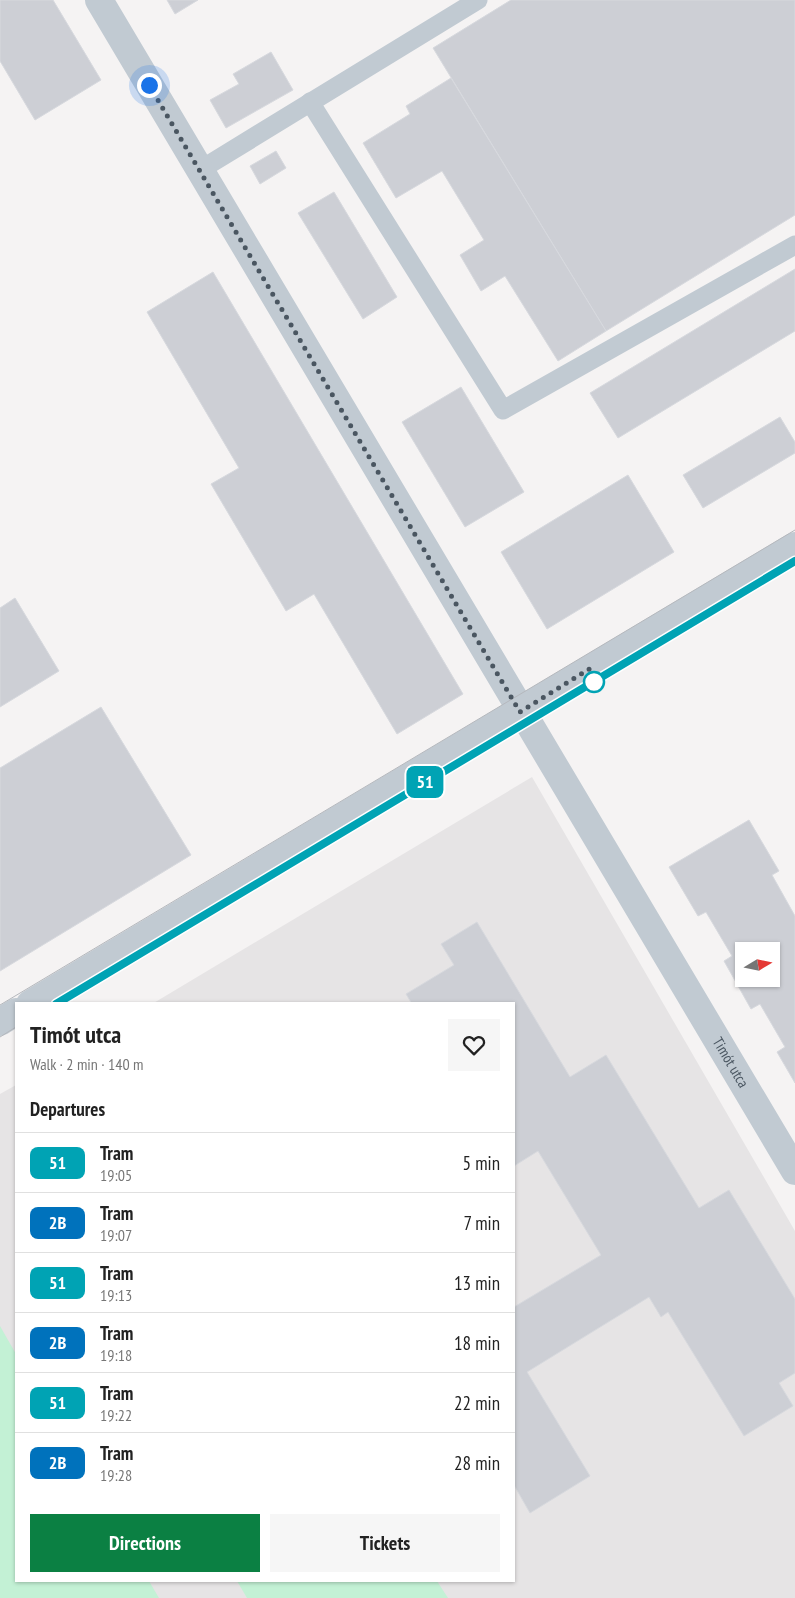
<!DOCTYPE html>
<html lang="en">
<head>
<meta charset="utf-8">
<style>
  body { margin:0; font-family:"PT Sans Narrow",sans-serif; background:#f6f6f6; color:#222; height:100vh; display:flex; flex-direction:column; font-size:19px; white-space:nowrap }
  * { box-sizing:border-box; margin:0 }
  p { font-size:16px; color:#767676 }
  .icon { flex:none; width:28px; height:28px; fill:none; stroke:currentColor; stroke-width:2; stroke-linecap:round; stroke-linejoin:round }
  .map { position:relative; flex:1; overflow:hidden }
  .panel { position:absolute; left:15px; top:1002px; width:500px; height:580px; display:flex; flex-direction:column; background:#fff; border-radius:0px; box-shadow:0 1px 4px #0004 }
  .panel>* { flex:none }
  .badge { padding:0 10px; border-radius:8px; font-size:18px; line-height:32px }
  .needle { width:32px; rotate:80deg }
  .controls { position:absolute; left:735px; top:942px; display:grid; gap:10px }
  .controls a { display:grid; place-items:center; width:45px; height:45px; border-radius:0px; background:#fff; box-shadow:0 1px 4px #0004; font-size:25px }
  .you { position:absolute; width:25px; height:25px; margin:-12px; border:4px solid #fff; border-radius:50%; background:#1a73e8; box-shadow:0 0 0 8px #1a73e833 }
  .map>.badge { position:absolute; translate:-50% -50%; box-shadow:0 0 0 2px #fff }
  h2 { padding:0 15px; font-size:19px; line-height:45px }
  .round { display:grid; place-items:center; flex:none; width:52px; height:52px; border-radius:0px; background:#f6f6f6 }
  .overview { display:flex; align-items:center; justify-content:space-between; height:85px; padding:0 15px }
  h1 { font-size:24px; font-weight:700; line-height:38px }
  .cta { display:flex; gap:10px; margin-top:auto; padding:10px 15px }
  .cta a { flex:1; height:58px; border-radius:0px; background:#0b8043; color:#fff; font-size:20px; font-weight:700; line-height:58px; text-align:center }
  .cta a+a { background:#f6f6f6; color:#222 }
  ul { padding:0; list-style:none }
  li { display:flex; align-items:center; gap:15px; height:60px; padding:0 15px; border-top:1px solid #e0e0e0 }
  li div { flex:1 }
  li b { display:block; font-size:19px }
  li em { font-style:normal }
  li .badge { min-width:55px; font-weight:700; text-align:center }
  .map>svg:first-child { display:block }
  .education { fill:#e6e4e5 }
  .green { fill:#c3f1d5 }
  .building { fill:#cdcfd5; stroke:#d7d9de; fill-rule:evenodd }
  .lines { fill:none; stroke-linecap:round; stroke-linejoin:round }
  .lane { stroke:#c1cad2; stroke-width:19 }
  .street { stroke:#c1cad2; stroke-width:28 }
  .tram { stroke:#b5b8bd; stroke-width:1 }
  .line-casing { stroke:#fff; stroke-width:11 }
  .line { stroke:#00a3b4; stroke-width:8 }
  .walk { stroke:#4a5661; stroke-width:5; stroke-dasharray:0 9 }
  .stop-dot { fill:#fff; stroke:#00a3b4; stroke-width:2.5 }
  .labels { text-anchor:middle; stroke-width:4.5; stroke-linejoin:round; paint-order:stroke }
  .street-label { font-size:15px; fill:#4a5661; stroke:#fff }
</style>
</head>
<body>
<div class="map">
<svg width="795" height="1598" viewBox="0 0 795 1598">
  <rect width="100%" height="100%" fill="#f5f3f3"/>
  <!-- education -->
  <path class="education" d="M532,777l263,454v367h-795v-504l16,-9v496h498v-577h-362z"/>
  <!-- green -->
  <g class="green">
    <path d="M0,1326l16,28v227h133l10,17h-159z"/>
    <path d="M237,1581h200l11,17h-201z"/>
  </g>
  <!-- building -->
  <g class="building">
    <path d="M0,0h53l48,80 -66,40 -35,-59z"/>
    <path d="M167,0h31l-23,14z"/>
    <path d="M511,0h284v215l-189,116 -173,-283z"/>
    <path d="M271,52l22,38 -67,38 -16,-28 29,-16 -6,-10z"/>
    <path d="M451,78l155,253 -48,30 -53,-85 -24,15 -21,-36 24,-15 -42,-69 -46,27 -33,-55 47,-29 -4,-8z"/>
    <path d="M276,151l10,17 -26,16 -10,-18z"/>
    <path d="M334,192l63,105 -34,22 -65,-106z"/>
    <path d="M795,269v62l-177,107 -28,-45z"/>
    <path d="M213,272l250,422 -66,40 -83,-140 -28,17 -75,-127 28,-16 -92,-156z"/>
    <path d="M461,387l63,105 -59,35 -63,-105z"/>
    <path d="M780,417l15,25v11l-92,55 -20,-33z"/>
    <path d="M628,475l46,77 -127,77 -46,-77z"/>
    <path d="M15,598l44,73 -59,36v-99z"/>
    <path d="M101,707l90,148 -191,116v-203z"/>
    <path d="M749,820l30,51 -7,4 23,41v167l-18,-31 8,-5 -25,-43 -9,5 -27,-48 8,-5 -26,-44 -8,4 -29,-49zM744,951h27v28h-27z"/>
    <path d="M477,922l93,155 36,-22 93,153 30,-18 66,109v74l-16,10 14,23 -49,30 -76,-124 -7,5 -12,-20 -122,75 63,104 -60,37 -16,-28v-178l87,-52 -63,-104 -24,15v-162h-102l-6,-10 48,-29 -13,-21z"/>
  </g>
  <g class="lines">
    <!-- lane -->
    <g class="lane">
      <path d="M310,102l193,308 292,-165"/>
      <path d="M200,170l278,-170"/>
    </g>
    <!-- street -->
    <g class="street">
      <path id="s1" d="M99,0l696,1171"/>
      <path d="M30,1004l765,-458"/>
      <path d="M0,1022l16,-10"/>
    </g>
    <!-- tram -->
    <g class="tram">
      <path d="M56,1004l739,-443"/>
      <path d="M0,1005l795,-475"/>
      <path d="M0,1037l16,-10"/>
    </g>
  </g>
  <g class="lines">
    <defs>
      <path id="line" d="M56,1004l739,-443"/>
    </defs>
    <!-- line casing -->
    <use href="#line" class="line-casing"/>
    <!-- line -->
    <use href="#line" class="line"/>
    <!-- walk -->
    <path class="walk" d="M149,85l371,627 69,-43 5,13"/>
  </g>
  <!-- markers -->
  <circle class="stop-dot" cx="594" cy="682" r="10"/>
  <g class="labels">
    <!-- street labels -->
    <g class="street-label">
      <text dy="5" stroke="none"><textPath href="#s1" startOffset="1236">Timót utca</textPath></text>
    </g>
  </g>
</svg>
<div class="controls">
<a><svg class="needle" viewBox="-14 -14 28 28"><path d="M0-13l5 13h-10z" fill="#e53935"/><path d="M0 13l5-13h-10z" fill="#767676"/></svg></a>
</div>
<div class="you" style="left:149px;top:85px"></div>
<b class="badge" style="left:425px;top:782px;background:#00a3b4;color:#fff">51</b>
<section class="panel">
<div class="overview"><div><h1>Timót utca</h1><p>Walk · 2 min · 140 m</p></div><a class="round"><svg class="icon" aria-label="heart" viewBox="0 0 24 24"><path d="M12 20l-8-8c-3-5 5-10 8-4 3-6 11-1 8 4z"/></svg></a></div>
<h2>Departures</h2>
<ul>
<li><span class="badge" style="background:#00a3b4;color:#fff">51</span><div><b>Tram</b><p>19:05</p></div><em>5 min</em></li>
<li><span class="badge" style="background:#0072bc;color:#fff">2B</span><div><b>Tram</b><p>19:07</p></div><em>7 min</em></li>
<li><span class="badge" style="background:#00a3b4;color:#fff">51</span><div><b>Tram</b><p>19:13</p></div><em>13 min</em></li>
<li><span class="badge" style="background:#0072bc;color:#fff">2B</span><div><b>Tram</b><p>19:18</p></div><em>18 min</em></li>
<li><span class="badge" style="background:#00a3b4;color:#fff">51</span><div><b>Tram</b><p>19:22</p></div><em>22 min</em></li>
<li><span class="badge" style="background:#0072bc;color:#fff">2B</span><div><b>Tram</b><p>19:28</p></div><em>28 min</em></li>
</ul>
<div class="cta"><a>Directions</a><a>Tickets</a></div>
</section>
</div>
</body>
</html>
